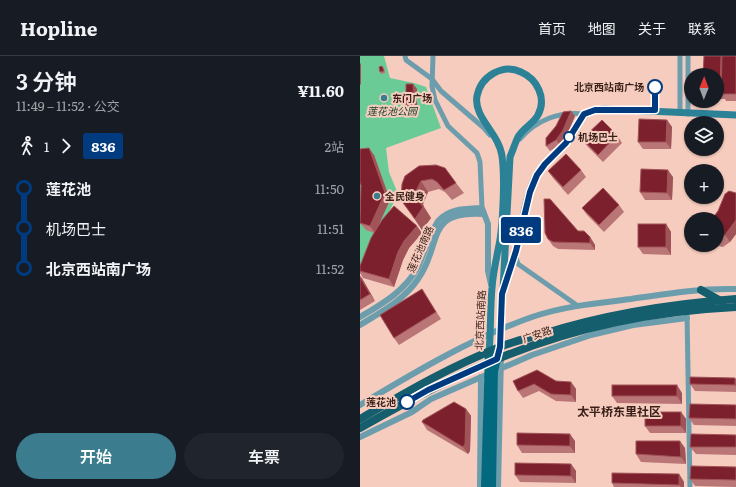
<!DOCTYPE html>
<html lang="zh">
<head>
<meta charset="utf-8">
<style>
  body { margin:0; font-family:Literata,"Noto Sans SC",serif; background:#20242c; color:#f1f3f6; height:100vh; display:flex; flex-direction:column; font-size:15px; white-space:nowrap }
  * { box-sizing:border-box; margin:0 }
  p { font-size:13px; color:#9ea1a6 }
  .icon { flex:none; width:22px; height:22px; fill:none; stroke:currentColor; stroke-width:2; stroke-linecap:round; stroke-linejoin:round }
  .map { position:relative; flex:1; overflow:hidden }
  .panel { display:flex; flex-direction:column; background:#171b24; width:360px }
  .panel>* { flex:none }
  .badge { padding:0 8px; border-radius:3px; font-size:14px; line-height:26px }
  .needle { width:26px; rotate:1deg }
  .buttons { position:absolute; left:324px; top:12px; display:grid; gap:8px }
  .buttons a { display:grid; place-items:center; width:40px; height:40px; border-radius:50%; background:#171b24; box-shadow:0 1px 3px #0004; font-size:20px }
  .map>.badge { position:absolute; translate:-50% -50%; box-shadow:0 0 0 2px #fff }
  .legs { display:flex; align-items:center; gap:6px; height:44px; padding:0 16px; font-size:13px }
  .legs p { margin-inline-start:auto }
  .summary { display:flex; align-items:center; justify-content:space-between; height:68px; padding:0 16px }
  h1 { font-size:22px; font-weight:600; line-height:30px }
  .cta { display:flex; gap:8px; margin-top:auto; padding:8px 16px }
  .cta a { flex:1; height:46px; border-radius:24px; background:#3b7d8e; color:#fff; font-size:16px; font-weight:600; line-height:46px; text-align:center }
  .cta a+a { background:#20242c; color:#f1f3f6 }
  ul { padding:0 16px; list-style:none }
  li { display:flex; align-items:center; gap:14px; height:40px; font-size:15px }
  li i { display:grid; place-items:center; width:6px; height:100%; margin:0 5px; background:currentColor }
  li i::after { content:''; width:10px; height:10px; margin:-5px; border:3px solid; border-radius:50%; background:#171b24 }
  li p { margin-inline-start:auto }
  li:first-child i { background:linear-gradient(#0000 50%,currentColor 0) }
  li:last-child i { background:linear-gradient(currentColor 50%,#0000 0) }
  header { display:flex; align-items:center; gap:24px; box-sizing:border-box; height:56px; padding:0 20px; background:#171b24; border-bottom:1px solid #363941 }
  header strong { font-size:19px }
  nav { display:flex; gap:22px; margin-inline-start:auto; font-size:14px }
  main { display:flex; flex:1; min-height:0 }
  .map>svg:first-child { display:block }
  .green { fill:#6acb96 }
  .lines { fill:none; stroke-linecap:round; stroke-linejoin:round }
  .minor { stroke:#6c9dac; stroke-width:5 }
  .tertiary { stroke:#6c9dac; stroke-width:6 }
  .secondary { stroke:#2b8196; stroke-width:7 }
  .primary { stroke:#02697e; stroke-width:8 }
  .trunk { stroke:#155e6e; stroke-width:8 }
  .wall { fill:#ba7676 }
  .shaded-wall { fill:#a15458 }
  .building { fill:#7d202d; stroke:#a15458 }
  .line-1-casing { stroke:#fff; stroke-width:9 }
  .line-1 { stroke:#003b80; stroke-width:6 }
  .stop-1-dot { fill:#fff; stroke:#003b80; stroke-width:2 }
  .poi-dot { fill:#3b7d8e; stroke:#f6ccbe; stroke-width:1.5 }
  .labels { text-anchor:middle; stroke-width:4; stroke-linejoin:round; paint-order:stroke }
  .stop-label { font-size:10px; font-weight:bold; fill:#391f17; stroke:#f6ccbe; text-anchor:end }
  .poi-label { font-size:10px; font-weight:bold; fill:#391f17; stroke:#f6ccbe; text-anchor:start }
  .park-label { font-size:10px; font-style:italic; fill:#0e3a24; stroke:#f6ccbe }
  .street-label { font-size:10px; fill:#391f17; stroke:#f6ccbe }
  .quarter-label { font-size:12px; font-weight:bold; fill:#391f17; stroke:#f6ccbe }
</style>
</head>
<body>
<header>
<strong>Hopline</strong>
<nav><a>首页</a><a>地图</a><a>关于</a><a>联系</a></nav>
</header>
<main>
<section class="panel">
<div class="summary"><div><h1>3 分钟</h1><p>11:49 – 11:52 · 公交</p></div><b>¥11.60</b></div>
<div class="legs"><svg class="icon" aria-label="walk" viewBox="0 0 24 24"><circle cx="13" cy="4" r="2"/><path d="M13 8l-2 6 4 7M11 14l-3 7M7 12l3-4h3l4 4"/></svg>1<svg class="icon" aria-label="forward" viewBox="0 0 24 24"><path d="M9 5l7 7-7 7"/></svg><b class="badge" style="background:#003b80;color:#fff">836</b><p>2站</p></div>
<ul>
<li><i style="color:#003b80"></i><b>莲花池</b><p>11:50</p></li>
<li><i style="color:#003b80"></i><span>机场巴士</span><p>11:51</p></li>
<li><i style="color:#003b80"></i><b>北京西站南广场</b><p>11:52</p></li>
</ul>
<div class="cta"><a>开始</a><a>车票</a></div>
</section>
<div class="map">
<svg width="376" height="431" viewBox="0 0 376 431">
  <rect width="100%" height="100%" fill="#f6ccbe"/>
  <!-- green -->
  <path class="green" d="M0,0h24l6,22 24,5 12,4 15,41 -55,20 3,24 9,22 -38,75z"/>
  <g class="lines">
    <!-- minor -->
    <g class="minor">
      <path d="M45,0l1,4 26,19 9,12 43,37 6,7"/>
      <path d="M73,0l-1,30 3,14 13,26 29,27 3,9 2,46"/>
      <path d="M320,0v57"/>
      <path d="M328,0v58"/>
      <path d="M160,83c16,-19 40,-28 64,-25"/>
      <path d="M155,199l3,9 60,42"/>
      <path d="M327,258l3,173"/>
    </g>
    <!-- tertiary -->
    <g class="tertiary">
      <path d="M0,261c22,-13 45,-26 58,-50 7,-15 11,-32 20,-46 12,-13 27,-12 44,-13l6,16v47l3,13"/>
      <path d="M0,269c21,-13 44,-25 58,-46 25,-35 6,-69 66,-65"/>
      <path d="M0,349c55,-33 112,-67 172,-88 32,-11 66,-14 99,-18 34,-5 70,-11 105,-10"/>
      <path d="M0,381l52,-25 19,-13 101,-44 59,-20 42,-10 54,-7"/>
      <path d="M120,431l1,-110"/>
      <path d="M138,431l3,-132"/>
    </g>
    <!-- secondary -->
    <g class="secondary">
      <path d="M146,226c4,-14 9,-27 12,-41 5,-21 8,-48 19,-67 8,-12 21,-19 29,-31 13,-18 12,-33 38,-34l132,6"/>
      <path d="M129,296c2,-21 1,-43 3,-64 1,-16 5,-32 8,-48 3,-21 5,-63 2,-84 -3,-23 -29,-39 -25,-60 4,-20 26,-33 44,-24 16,7 26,26 17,43 -4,8 -15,13 -20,22 -3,6 -5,13 -8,20l-10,190"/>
    </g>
    <!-- primary -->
    <g class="primary">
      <path d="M125,431l4,-135"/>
      <path d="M132,431l2,-116 6,-24"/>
    </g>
    <!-- trunk -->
    <g class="trunk">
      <path d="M341,234l18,10"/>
      <path d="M0,363c45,-26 91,-53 140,-72 14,-6 29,-9 43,-13 63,-20 127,-30 193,-35"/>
      <path d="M0,372c44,-25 88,-49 135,-68 76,-32 158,-49 241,-53"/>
    </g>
  </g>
  <!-- wall -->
  <g class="wall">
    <path d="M376,0v45h-10l-1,-2h-8v-24z"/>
    <path d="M22,10l2,2 1,5 -4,1 -1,-2z"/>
    <path d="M53,28l4,5v23l-7,-1 -4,-5z"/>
    <path d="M211,55l4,5 -8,19 -7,10 -10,6 -4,-5z"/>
    <path d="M307,64l5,7 -1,22h-28l-5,-7z"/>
    <path d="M257,79l5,8 -19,19 -16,-16 -5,-7z"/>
    <path d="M14,99l16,45 -13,27 45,6 -13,15 -6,12 -9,27 -31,-9 -3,-5v-7l14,-33 -8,-3 -6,-7z"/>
    <path d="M59,110l37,17 8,10 -12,7 -7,-8 -6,-3 -11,3 -5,12 1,3 7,11 -9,12 -21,-30z"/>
    <path d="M221,114l5,7 -18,18 -15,-17 -5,-7z"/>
    <path d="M313,121l-1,23h-27l-5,-8z"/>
    <path d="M376,137v41l-6,8 -7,5 -10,-2h4v-26z"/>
    <path d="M259,149l5,7 -20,20 -17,-17 -5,-7z"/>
    <path d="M306,168l5,8v23l-28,-1 -5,-7z"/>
    <path d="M218,175l12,6 5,8v5l-37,-1 -5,-3 -5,-7z"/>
    <path d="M0,220l15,25 -15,9z"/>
    <path d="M67,241l14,22 -42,26 -5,-7z"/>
    <path d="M376,323v13l-41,-1 -5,-7z"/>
    <path d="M153,325l58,1 5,7v13l-20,-1 -17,-10 -16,7 -5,-7z"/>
    <path d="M322,337v11l-65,-1 -5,-7z"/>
    <path d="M376,349v21l-42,-1 -5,-7z"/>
    <path d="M106,353l5,7 -1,35 -2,3 -41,-24 -5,-8z"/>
    <path d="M321,356l5,7v14h-36l-5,-7z"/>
    <path d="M376,379v20l-40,-1 -6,-7z"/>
    <path d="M215,385v12h-53l-5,-8z"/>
    <path d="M325,392l1,16 -45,-2 -5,-8z"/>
    <path d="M211,408l5,7v12l-56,-1 -5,-7z"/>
    <path d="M376,411v20l-41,-1 -5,-7z"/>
    <path d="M319,418l5,8v5h-70l-2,-4z"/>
  </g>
  <!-- shaded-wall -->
  <g class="shaded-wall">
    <path d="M361,0h5l-4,38 -2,-2z"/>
    <path d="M0,7l1,1v21l-1,-1z"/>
    <path d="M53,28l4,5v23l-3,-6z"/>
    <path d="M211,55l4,5 -8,19 -7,10 -4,-5z"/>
    <path d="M307,64l5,7 -1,22 -5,-7z"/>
    <path d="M9,92l5,7 16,45 -15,33 -5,-7z"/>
    <path d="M308,114l5,7 -1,23 -5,-7z"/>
    <path d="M61,125l7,11 -5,12 1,3 7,11 -9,12 -7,-11v-26z"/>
    <path d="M376,164v14l-6,8 -5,-7z"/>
    <path d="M306,168l5,8v23l-5,-8z"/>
    <path d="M57,170l5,7 -13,15 -6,12 -9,27 -5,-8 9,-27 6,-11z"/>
    <path d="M230,181l5,8v5l-5,-7z"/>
    <path d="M0,220l2,2 13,23 -5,-7 -10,-17z"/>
    <path d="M375,322l1,1v8l-1,-2z"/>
    <path d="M211,326l5,7v13l-5,-7z"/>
    <path d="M317,329l5,8v11l-5,-8z"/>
    <path d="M106,353l5,7 -1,35 -2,3 -5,-7z"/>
    <path d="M321,356l5,7v14l-5,-7z"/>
    <path d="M210,378l5,7v12l-5,-7z"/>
    <path d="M320,385l5,7 1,16 -5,-7z"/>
    <path d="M211,408l5,7v12l-5,-7z"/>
    <path d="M319,418l5,8v5h-3l-2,-2z"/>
  </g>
  <!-- building -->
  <g class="building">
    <path d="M344,0h17l-1,36h-3v-17h-14z"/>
    <path d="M362,0h14v38h-15z"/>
    <path d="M22,10l2,5 -4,1 -1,-5z"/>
    <path d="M46,28h7l1,22h-8z"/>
    <path d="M211,55l-8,19 -7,10 -10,6v-8l10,-12 7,-14z"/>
    <path d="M279,63l28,1 -1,22h-28z"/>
    <path d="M242,64l15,15 -19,20 -16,-16z"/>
    <path d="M9,92l16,45 -15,33 -10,-3 1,-38 -1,-2v-34z"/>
    <path d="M206,98l15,16 -18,17 -15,-16z"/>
    <path d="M76,109l9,3 11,15 -12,7 -7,-8 -5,-3 -11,2 -6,12 2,6 6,8 -8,12 -14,-19 1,-16 3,-8 14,-10z"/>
    <path d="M281,113l27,1 -1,23 -27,-1z"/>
    <path d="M243,132l16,17 -20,20 -17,-17z"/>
    <path d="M369,135l7,2v27l-11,15 -8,4v-20h-5l6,-8 7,-17z"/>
    <path d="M184,143h6l28,32h6l6,6v6l-37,-1 -5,-3 -3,-6z"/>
    <path d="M34,150l23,20 -13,15 -6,11 -9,27 -29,-8v-5l11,-28 11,-18z"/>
    <rect x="278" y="168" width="28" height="23"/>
    <path d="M0,221l10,17 -10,6z"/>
    <path d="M62,233l14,23 -42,26 -14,-23z"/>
    <path d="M177,314l19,11 15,1v13l-20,-1 -17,-10 -16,7 -5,-10z"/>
    <path d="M330,321l45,1v7l-45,-1z"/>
    <rect x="252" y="329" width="65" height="11"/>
    <path d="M94,346l12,7 -1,35 -2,3 -41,-25 1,-2z"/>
    <path d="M330,348l46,1v14l-47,-1z"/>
    <rect x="285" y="356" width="36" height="14"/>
    <path d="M157,377l53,1v12l-53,-1z"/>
    <path d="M331,378l45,1v12h-46z"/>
    <path d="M276,385h44l1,16 -45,-3z"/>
    <path d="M155,407l56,1v12l-56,-1z"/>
    <path d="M331,410l45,1v13l-46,-1z"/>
    <path d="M252,417l67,1v11l-67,-2z"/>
  </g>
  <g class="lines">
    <defs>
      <path id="line-1" d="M47,346l21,-12 69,-31 3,-12 2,-53 14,-43 14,-59 7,-17 8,-11 21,-21 18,-29 11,-4h60v-23"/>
    </defs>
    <!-- line-1 casing -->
    <use href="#line-1" class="line-1-casing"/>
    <!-- line-1 -->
    <use href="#line-1" class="line-1"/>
  </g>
  <!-- markers -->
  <g class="stop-1-dot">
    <circle cx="295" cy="31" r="7"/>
    <circle cx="209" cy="81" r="5"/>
    <circle cx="47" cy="346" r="7"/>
  </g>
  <g class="poi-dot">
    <circle cx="24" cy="42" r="4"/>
    <circle cx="17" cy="140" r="4"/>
  </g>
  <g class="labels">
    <!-- stop labels -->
    <g class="stop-label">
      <text x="284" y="35">北京西站南广场</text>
      <text x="218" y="85" text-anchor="start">机场巴士</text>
      <text x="36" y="350">莲花池</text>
    </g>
    <!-- poi labels -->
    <g class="poi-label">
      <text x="32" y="46">东门广场</text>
      <text x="25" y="144">全民健身</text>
    </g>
    <!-- park labels -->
    <g class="park-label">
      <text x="32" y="59">莲花池公园</text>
    </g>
    <!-- street labels -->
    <g class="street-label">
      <text transform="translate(60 193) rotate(-66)" y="4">莲花池南路</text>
      <text transform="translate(120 264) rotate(-87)" y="4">北京西站南路</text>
      <text transform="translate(177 278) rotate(-19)" y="4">广安路</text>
    </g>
    <!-- quarter labels -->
    <g class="quarter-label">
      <text x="259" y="360">太平桥东里社区</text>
    </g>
  </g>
</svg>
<div class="buttons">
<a><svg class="needle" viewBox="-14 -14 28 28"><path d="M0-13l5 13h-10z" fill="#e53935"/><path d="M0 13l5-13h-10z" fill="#9ea1a6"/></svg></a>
<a><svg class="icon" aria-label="layers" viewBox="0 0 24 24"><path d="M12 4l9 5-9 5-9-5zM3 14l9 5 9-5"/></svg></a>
<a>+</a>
<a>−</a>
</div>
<b class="badge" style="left:161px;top:174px;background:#003b80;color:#fff">836</b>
</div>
</main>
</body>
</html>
